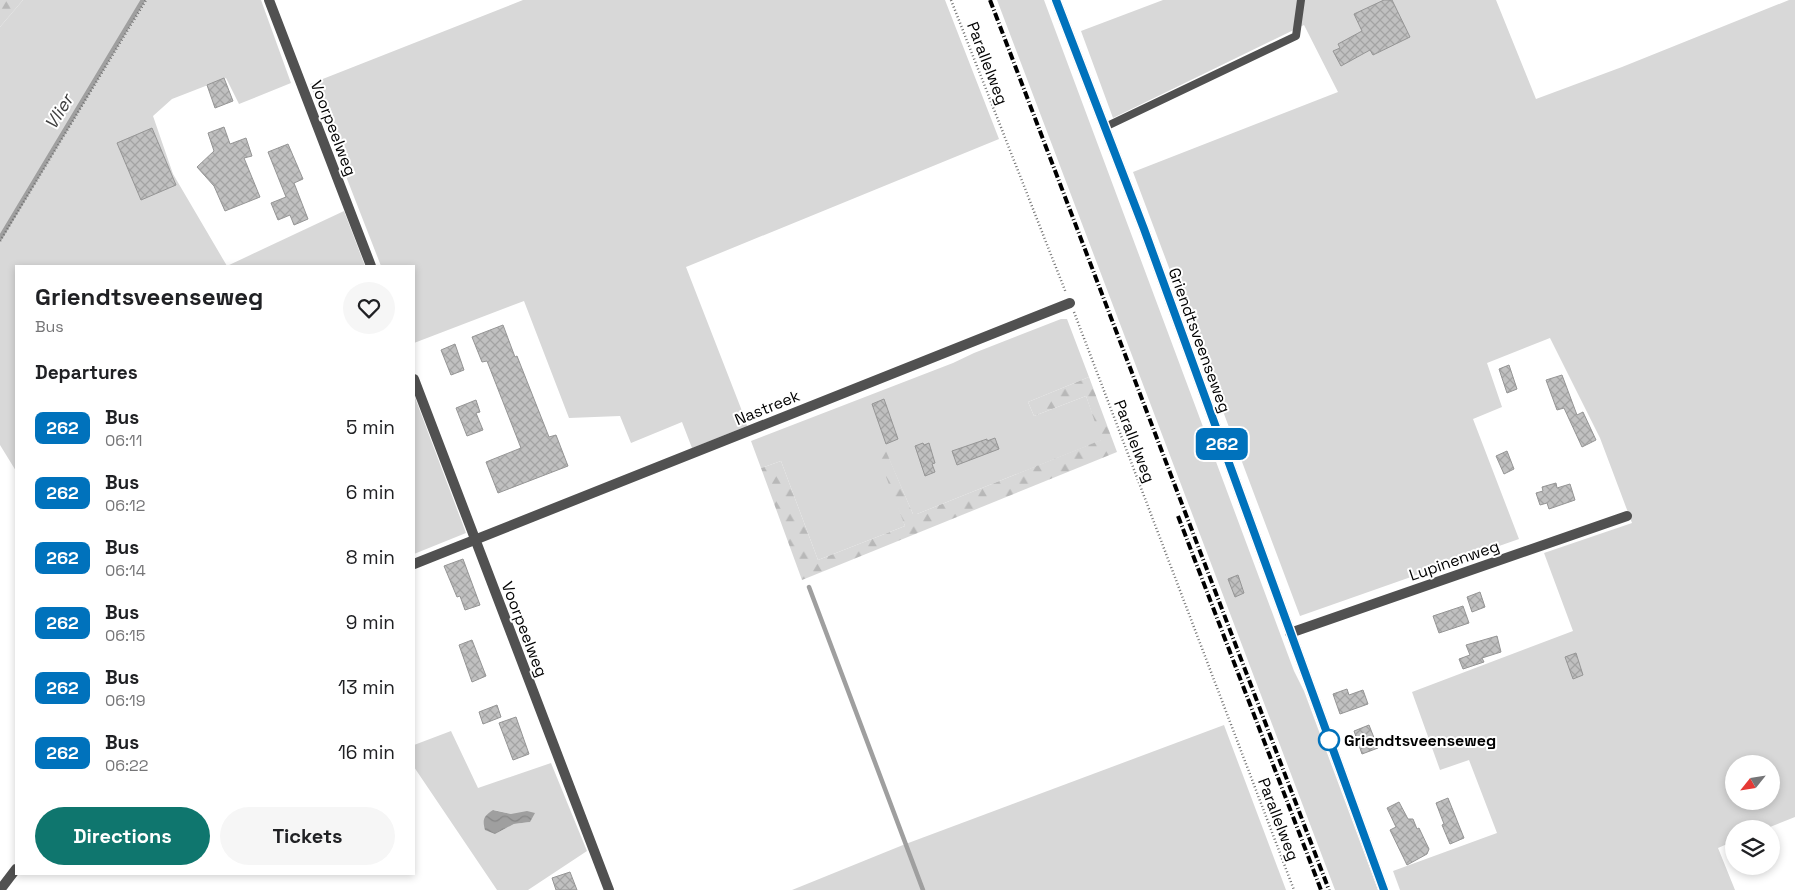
<!DOCTYPE html>
<html lang="en">
<head>
<meta charset="utf-8">
<style>
  body { margin:0; font-family:"Space Grotesk",sans-serif; background:#f6f6f6; color:#202124; height:100vh; display:flex; flex-direction:column; font-size:19px; white-space:nowrap }
  * { box-sizing:border-box; margin:0 }
  p { font-size:16px; color:#757577 }
  .icon { flex:none; width:28px; height:28px; fill:none; stroke:currentColor; stroke-width:2; stroke-linecap:round; stroke-linejoin:round }
  .map { position:relative; flex:1; overflow:hidden }
  .details { position:absolute; left:15px; top:265px; width:400px; height:610px; display:flex; flex-direction:column; background:#fff; border-radius:0px; box-shadow:0 2px 8px #0003 }
  .details>* { flex:none }
  .badge { padding:0 10px; border-radius:8px; font-size:18px; line-height:32px }
  .needle { width:32px; rotate:240deg }
  .buttons { position:absolute; left:1725px; top:755px; display:grid; gap:10px }
  .buttons a { display:grid; place-items:center; width:55px; height:55px; border-radius:50%; background:#fff; box-shadow:0 2px 8px #0003; font-size:25px }
  .map>.badge { position:absolute; translate:-50% -50%; box-shadow:0 0 0 2px #fff }
  h2 { padding:0 20px; font-size:19px; line-height:45px }
  .round { display:grid; place-items:center; flex:none; width:52px; height:52px; border-radius:26px; background:#f6f6f6 }
  .headline { display:flex; align-items:center; justify-content:space-between; height:85px; padding:0 20px }
  h1 { font-size:24px; font-weight:800; line-height:38px }
  .cta { display:flex; gap:10px; margin-top:auto; padding:10px 20px }
  .cta a { flex:1; height:58px; border-radius:30px; background:#0f766e; color:#fff; font-size:20px; font-weight:800; line-height:58px; text-align:center }
  .cta a+a { background:#f6f6f6; color:#202124 }
  ul { padding:0; list-style:none }
  li { display:flex; align-items:center; gap:15px; height:65px; padding:0 20px }
  li div { flex:1 }
  li b { display:block; font-size:19px }
  li em { font-style:normal }
  li .badge { min-width:55px; font-weight:700; text-align:center }
  .map>svg:first-child { display:block }
  .green { fill:#d8d8d8; fill-rule:evenodd }
  .forest { fill:url(#forest-firs) }
  .water { fill:url(#water-waves) }
  .lines { fill:none; stroke-linecap:round; stroke-linejoin:round }
  .stream { stroke:#9f9f9f; stroke-width:4.5 }
  .building { fill:url(#building-cross-hatch); stroke:#959595 }
  .path { stroke:#737373; stroke-width:2.5; stroke-dasharray:1 2.5; stroke-linecap:butt }
  .lane { stroke:#515151; stroke-width:8 }
  .street { stroke:#515151; stroke-width:10 }
  .secondary { stroke:#1e1e1e; stroke-width:10 }
  .rail { stroke:#000; stroke-width:4; stroke-dasharray:8 2.5 1 2.5; stroke-linecap:butt }
  .line-casing { stroke:#fff; stroke-width:11 }
  .line { stroke:#0072bc; stroke-width:8 }
  .stop-dot { fill:#fff; stroke:#0072bc; stroke-width:2.5 }
  .labels { text-anchor:middle; stroke-width:4; stroke-linejoin:round; paint-order:stroke }
  .street-label { font-size:16px; fill:#000; stroke:#fff }
  .stop-label { font-size:16px; font-weight:bold; fill:#000; stroke:#fff; text-anchor:start }
  .water-label { font-size:18px; font-style:italic; fill:#404040; stroke:#fff }
</style>
</head>
<body>
<div class="map">
<svg width="1795" height="890" viewBox="0 0 1795 890">
  <defs>
    <pattern id="forest-firs" width="22" height="20" patternUnits="userSpaceOnUse" patternTransform="scale(1.25)"><rect width="22" height="20" fill="#d8d8d8"/><path d="M5 1l3.5 6h-7zM16 11l3.5 6h-7z" fill="#b8b8b8"/></pattern>
    <pattern id="water-waves" width="16" height="10" patternUnits="userSpaceOnUse" patternTransform="scale(1.25)"><rect width="16" height="10" fill="#9f9f9f"/><path d="M0 5q4-4 8 0t8 0" fill="none" stroke="#878787"/></pattern>
    <pattern id="building-cross-hatch" width="8" height="8" patternUnits="userSpaceOnUse" patternTransform="scale(1.25)"><rect width="8" height="8" fill="#c0c0c0"/><path d="M0 0l8 8M0 8l8-8" fill="none" stroke="#a3a3a3"/></pattern>
  </defs>
  <rect width="100%" height="100%" fill="#fff"/>
  <!-- green -->
  <g class="green">
    <path d="M23,0h238l30,83 -52,21 -13,-26 -54,21 -19,17 20,58 54,92h-211v205l-16,-26v-418z"/>
    <path d="M523,0h422l54,139 -313,128 56,144 5,15 -55,22 -10,-26 -51,21 -11,-27 -51,2 -45,-117 -110,42v-77h-33l-71,-182z"/>
    <path d="M997,0h47l250,671 10,20 74,199h-43z"/>
    <path d="M1163,0h333l40,99 86,-32 167,-67h6v817l-30,12h-31v12l-16,7 17,42h-335l-7,-19 104,-38 -28,-73 -29,10 -28,-78 161,-61 -29,-78 88,-30 -32,-85 -50,-100 -63,25 15,44 -29,12 46,120 -219,77 -167,-444 205,-80 -34,-67 -191,93 -32,-87zM1734,764h37v37h-37z"/>
    <path d="M344,211l21,55h-138z"/>
    <path d="M1061,319h6l22,58 -61,25 6,14 52,-20 16,44 -185,74h-4l-27,-62 11,51 8,23 -87,34 -37,-99 -20,7 -10,-27 202,-78 21,-10z"/>
    <path d="M414,395l52,138 -52,21z"/>
    <path d="M1224,725l62,165h-494l111,-45z"/>
    <path d="M451,731l27,57 73,-25 36,88 -59,39h-31l-83,-123v-22zM494,810l17,4 19,8 -16,2 -19,10z"/>
  </g>
  <!-- forest -->
  <g class="forest">
    <path d="M0,0h23l-23,27z"/>
    <path d="M1089,377l28,75 -315,128 -41,-112 20,-7 37,99 87,-34 -27,-70 8,-5 27,63h4l184,-74 -15,-44 -52,20 -6,-14z"/>
  </g>
  <!-- water -->
  <path class="water" d="M493,810l18,4 16,-3 8,2 -5,9 -16,2 -19,10 -10,-4c-3,-11 -1,-14 8,-20z"/>
  <g class="lines">
    <!-- stream -->
    <g class="stream">
      <path d="M0,238l143,-238"/>
      <path d="M809,587l114,303"/>
    </g>
  </g>
  <!-- building -->
  <g class="building">
    <path d="M1384,0h8l18,37 -37,18 -3,-5 -29,16 -8,-15 7,-3 -2,-4 24,-13 -8,-17z"/>
    <path d="M224,78l9,23 -18,7 -8,-23z"/>
    <path d="M224,127l6,17 16,-6 6,18 -8,2 16,39 -35,14 -11,-25 -17,-19 17,-16 -6,-18z"/>
    <path d="M152,128l24,57 -35,15 -24,-57z"/>
    <path d="M288,144l15,35 -9,4 14,36 -14,6 -4,-10 -12,5 -7,-17 15,-6 -18,-45z"/>
    <path d="M503,325l12,32 2,-1 32,81 7,-2 12,31 -70,27 -12,-31 35,-14 -34,-87 -5,1 -10,-25z"/>
    <path d="M455,344l9,26 -13,5 -10,-25z"/>
    <path d="M1509,365l8,24 -10,4 -8,-24z"/>
    <path d="M1562,375l15,40 6,-3 13,28 -14,7 -18,-39 -7,2 -11,-30z"/>
    <path d="M884,399l14,40 -12,5 -14,-40z"/>
    <path d="M476,400l4,12 -4,1 7,17 -16,6 -11,-28z"/>
    <path d="M995,438l4,11 -42,16 -5,-14 35,-12v2z"/>
    <path d="M923,443l1,2 5,-2 6,20 -3,1 3,8 -10,4 -10,-30z"/>
    <path d="M1507,451l7,18 -10,5 -8,-18z"/>
    <path d="M1556,483l1,5 13,-4 5,16 -26,9 -2,-6 -7,2 -4,-12 7,-2 -1,-4z"/>
    <path d="M463,559l17,46 -15,5 -5,-14 -3,1 -13,-31z"/>
    <path d="M1238,575l6,18 -9,4 -7,-18z"/>
    <path d="M1480,592l5,15 -13,5 -5,-15z"/>
    <path d="M1463,606l6,17 -30,10 -6,-17z"/>
    <path d="M1497,636l4,16 -19,6 2,4 -21,7 -4,-10 11,-4 -4,-10z"/>
    <path d="M472,640l14,36 -14,6 -13,-37z"/>
    <path d="M1576,653l7,22 -10,4 -8,-22z"/>
    <path d="M1347,689l2,6 14,-5 5,14 -28,10 -7,-20z"/>
    <path d="M497,705l4,12 -18,7 -4,-12z"/>
    <path d="M516,717l13,37 -16,6 -14,-37z"/>
    <path d="M1369,725l9,23 -16,6 -8,-23z"/>
    <path d="M1448,798l16,40 -14,6 -8,-19 2,-1 -8,-21z"/>
    <path d="M1399,802l9,17h5l4,10 2,-1 10,21 -2,5 -20,11 -17,-35 6,-3 -9,-19z"/>
    <path d="M570,872l7,18h-21l-4,-12z"/>
  </g>
  <g class="lines">
    <!-- path -->
    <g class="path">
      <path d="M951,0l115,293"/>
      <path d="M0,241l146,-241"/>
      <path d="M1074,312l220,578"/>
    </g>
    <!-- lane -->
    <path class="lane" d="M1105,127l191,-91 5,-36"/>
    <!-- street -->
    <g class="street">
      <path d="M269,0l102,266"/>
      <path d="M414,379l195,511"/>
      <path d="M414,564l656,-261"/>
      <path d="M1290,633l337,-117"/>
      <path d="M0,890l16,-21"/>
    </g>
    <!-- secondary -->
    <path class="secondary" d="M1056,0l88,229 240,661"/>
    <!-- rail -->
    <g class="rail">
      <path d="M990,0l339,890"/>
      <path d="M1178,516l143,374"/>
    </g>
  </g>
  <g class="lines">
    <defs>
      <path id="line" d="M1056,0l88,229 240,661"/>
    </defs>
    <!-- line casing -->
    <use href="#line" class="line-casing"/>
    <!-- line -->
    <use href="#line" class="line"/>
  </g>
  <!-- markers -->
  <circle class="stop-dot" cx="1329" cy="740" r="10"/>
  <g class="labels">
    <!-- street labels -->
    <g class="street-label">
      <text transform="translate(988 63) rotate(69)" y="6">Parallelweg</text>
      <text transform="translate(334 128) rotate(69)" y="6">Voorpeelweg</text>
      <text transform="translate(1200 340) rotate(70)" y="6">Griendtsveenseweg</text>
      <text transform="translate(767 407) rotate(-22)" y="6">Nastreek</text>
      <text transform="translate(1135 441) rotate(69)" y="6">Parallelweg</text>
      <text transform="translate(1454 560) rotate(-19)" y="6">Lupinenweg</text>
      <text transform="translate(525 629) rotate(69)" y="6">Voorpeelweg</text>
      <text transform="translate(1279 819) rotate(69)" y="6">Parallelweg</text>
    </g>
    <!-- stop labels -->
    <g class="stop-label">
      <text x="1344" y="746">Griendtsveenseweg</text>
    </g>
    <!-- water labels -->
    <g class="water-label">
      <text transform="translate(59 112) rotate(-59)" y="6">Vlier</text>
    </g>
  </g>
</svg>
<div class="buttons">
<a><svg class="needle" viewBox="-14 -14 28 28"><path d="M0-13l5 13h-10z" fill="#e53935"/><path d="M0 13l5-13h-10z" fill="#757577"/></svg></a>
<a><svg class="icon" aria-label="layers" viewBox="0 0 24 24"><path d="M12 4l9 5-9 5-9-5zM3 14l9 5 9-5"/></svg></a>
</div>
<b class="badge" style="left:1222px;top:444px;background:#0072bc;color:#fff">262</b>
<section class="details">
<div class="headline"><div><h1>Griendtsveenseweg</h1><p>Bus</p></div><a class="round"><svg class="icon" aria-label="heart" viewBox="0 0 24 24"><path d="M12 20l-8-8c-3-5 5-10 8-4 3-6 11-1 8 4z"/></svg></a></div>
<h2>Departures</h2>
<ul>
<li><span class="badge" style="background:#0072bc;color:#fff">262</span><div><b>Bus</b><p>06:11</p></div><em>5 min</em></li>
<li><span class="badge" style="background:#0072bc;color:#fff">262</span><div><b>Bus</b><p>06:12</p></div><em>6 min</em></li>
<li><span class="badge" style="background:#0072bc;color:#fff">262</span><div><b>Bus</b><p>06:14</p></div><em>8 min</em></li>
<li><span class="badge" style="background:#0072bc;color:#fff">262</span><div><b>Bus</b><p>06:15</p></div><em>9 min</em></li>
<li><span class="badge" style="background:#0072bc;color:#fff">262</span><div><b>Bus</b><p>06:19</p></div><em>13 min</em></li>
<li><span class="badge" style="background:#0072bc;color:#fff">262</span><div><b>Bus</b><p>06:22</p></div><em>16 min</em></li>
</ul>
<div class="cta"><a>Directions</a><a>Tickets</a></div>
</section>
</div>
</body>
</html>
